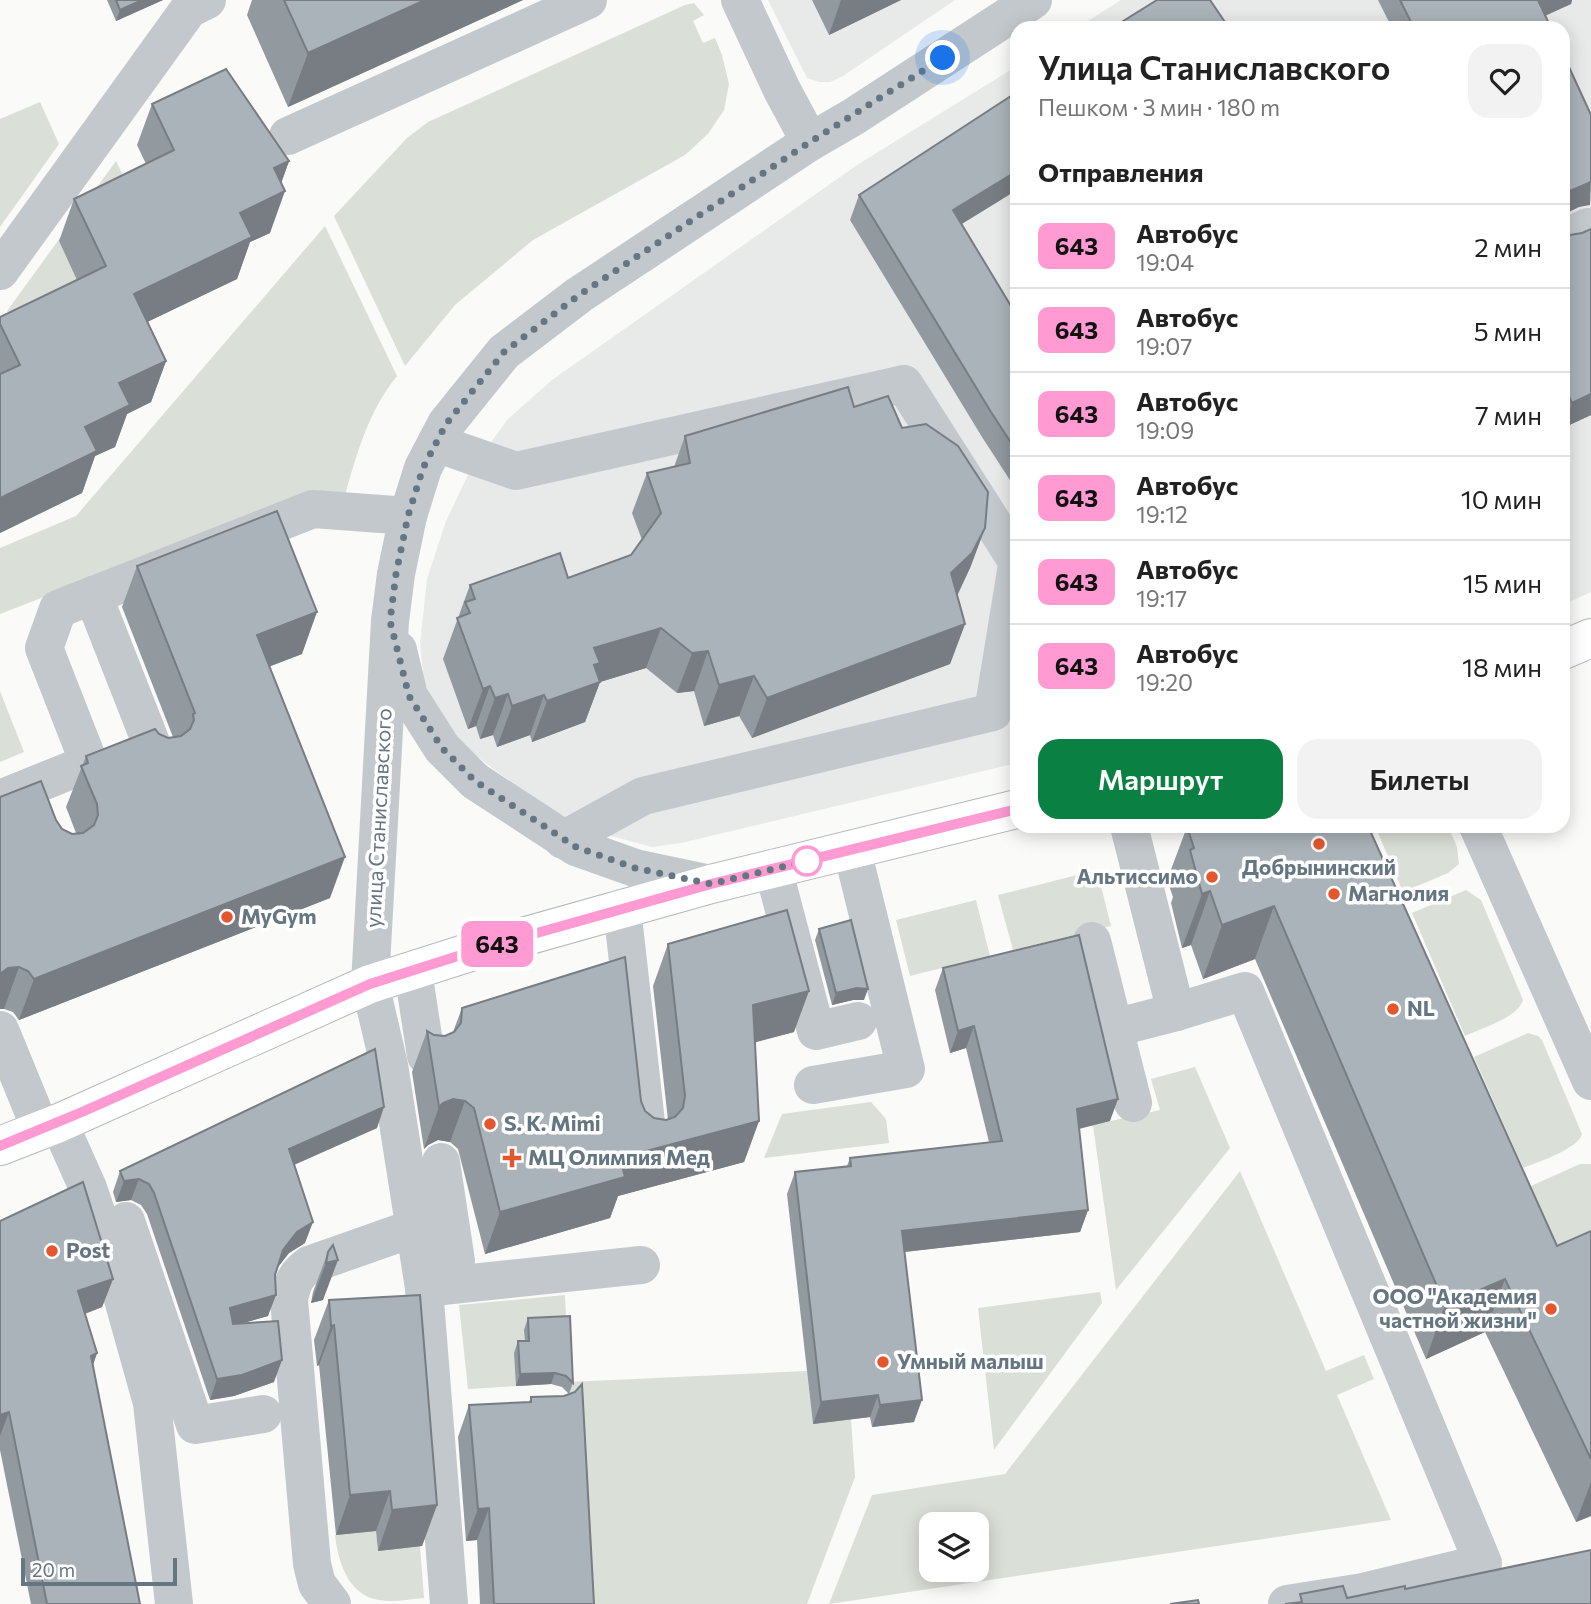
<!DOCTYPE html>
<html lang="ru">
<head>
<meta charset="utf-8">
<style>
  body { margin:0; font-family:Commissioner,sans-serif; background:#f2f2f2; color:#222; height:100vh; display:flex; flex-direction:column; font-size:26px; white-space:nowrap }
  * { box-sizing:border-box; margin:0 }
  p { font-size:23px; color:#767676 }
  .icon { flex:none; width:38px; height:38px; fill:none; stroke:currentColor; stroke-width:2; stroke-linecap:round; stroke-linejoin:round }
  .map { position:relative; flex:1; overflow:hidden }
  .sheet { position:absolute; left:1010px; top:21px; width:560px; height:812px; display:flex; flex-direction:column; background:#fff; border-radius:21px; box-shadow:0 4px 18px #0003 }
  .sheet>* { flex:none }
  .badge { padding:0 14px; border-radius:10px; font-size:24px; line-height:46px }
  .fabs { position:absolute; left:919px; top:1512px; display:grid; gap:14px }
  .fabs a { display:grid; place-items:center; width:70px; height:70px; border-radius:14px; background:#fff; box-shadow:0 4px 18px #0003; font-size:35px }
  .scale { position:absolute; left:21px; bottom:18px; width:156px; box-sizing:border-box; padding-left:7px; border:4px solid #657683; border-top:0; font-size:19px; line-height:24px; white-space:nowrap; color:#657683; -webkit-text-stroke:5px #fff; paint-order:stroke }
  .you { position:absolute; width:35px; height:35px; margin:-18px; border:5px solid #fff; border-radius:50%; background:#1a73e8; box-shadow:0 0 0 10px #1a73e833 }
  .map>.badge { position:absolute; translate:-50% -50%; box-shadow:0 0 0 4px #fff }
  h2 { padding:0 28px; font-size:26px; line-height:63px }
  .round { display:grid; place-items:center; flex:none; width:74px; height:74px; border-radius:21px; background:#f2f2f2 }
  .summary { display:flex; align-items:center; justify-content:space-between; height:119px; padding:0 28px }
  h1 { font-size:33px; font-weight:600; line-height:52px }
  .primary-button { display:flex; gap:14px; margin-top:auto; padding:14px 28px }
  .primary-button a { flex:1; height:80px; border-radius:21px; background:#0b8043; color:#fff; font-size:28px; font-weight:600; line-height:80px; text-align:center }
  .primary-button a+a { background:#f2f2f2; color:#222 }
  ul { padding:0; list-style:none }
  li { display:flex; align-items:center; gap:21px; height:84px; padding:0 28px; border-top:2px solid #e0e0e0 }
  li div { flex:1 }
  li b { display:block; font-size:26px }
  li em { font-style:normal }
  li .badge { min-width:77px; font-weight:700; text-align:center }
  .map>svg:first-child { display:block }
  .built { fill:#e8e9e9 }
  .green { fill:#dadfd7; fill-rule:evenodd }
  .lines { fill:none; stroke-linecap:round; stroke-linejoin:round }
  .major-casing { stroke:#b5babe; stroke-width:40 }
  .minor { stroke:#c3c8cc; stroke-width:38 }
  .major { stroke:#fff; stroke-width:38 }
  .wall { fill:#929a9f }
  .shaded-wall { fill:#777d82 }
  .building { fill:#aab3b9; stroke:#777d82; stroke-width:2 }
  .line-casing { stroke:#fff; stroke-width:16 }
  .line { stroke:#ff9ad2; stroke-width:10 }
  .walk { stroke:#657683; stroke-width:7; stroke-dasharray:0 12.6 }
  .poi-dot { fill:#e4572e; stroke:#fff; stroke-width:2.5 }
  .stop-dot { fill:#fff; stroke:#ff9ad2; stroke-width:3.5 }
  .labels { text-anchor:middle; stroke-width:7; stroke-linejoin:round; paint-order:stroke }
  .street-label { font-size:21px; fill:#657683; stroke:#fff }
  .poi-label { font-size:21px; font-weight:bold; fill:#657683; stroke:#fff; text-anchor:start }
</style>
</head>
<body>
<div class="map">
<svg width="1591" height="1604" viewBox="0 0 1591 1604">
  <rect width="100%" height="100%" fill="#fafaf8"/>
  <!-- built -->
  <g class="built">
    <path d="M768,0h187l-112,76 -13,6h-11l-12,-4z"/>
    <path d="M1121,0h470v592l-28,13v-577h-486z"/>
    <path d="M1017,66v697l-336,80 -29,4 -59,-16 -41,-21 -59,-41 -35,-29 -20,-26 -14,-33 -4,-37 7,-65 19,-58 23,-48 38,-53 45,-40 305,-215z"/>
  </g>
  <!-- green -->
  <g class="green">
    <path d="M694,3l10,12 -11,6 10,22 12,-5 7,17 7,29 -5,26 -16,24 -23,21 -152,85 -78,65 -50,61 -71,-150 73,-78 21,-16 257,-117z"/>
    <path d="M40,102l19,42 -59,83v-108z"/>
    <path d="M116,161l20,42 -55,84 -60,53 -14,-29z"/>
    <path d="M325,226l72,150c-28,34 -40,77 -52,119l-41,1 -304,118v-66l76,-32z"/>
    <path d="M0,691l24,61 -24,10z"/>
    <path d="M1375,826h73l9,21 2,17 -11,9 -45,19z"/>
    <path d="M1097,870l14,56 -98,24 -15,-55z"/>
    <path d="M1466,890l15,10 42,100c-5,18 -42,28 -58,36l-53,-123z"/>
    <path d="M976,900l14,56 -80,20 -14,-56z"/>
    <path d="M1528,1033l10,3 4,4 40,94c-4,15 -44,28 -59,34l-49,-111z"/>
    <path d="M1195,1067l35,81 -114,142 -23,-165 67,-15 -9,-31z"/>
    <path d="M871,1102l15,17 3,24 -125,15 18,-44z"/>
    <path d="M1580,1164h11v70l-34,16 -26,-64z"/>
    <path d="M1240,1171l86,200 38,-16 10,24 -37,16 54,125 -562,84 43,-109 133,-21zM931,1524h45v46h-45z"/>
    <path d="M1100,1292l2,11 -108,147 -16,-142z"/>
    <path d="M565,1295l4,87 238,-11 6,53 38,-5 4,58 -48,127h-227l-11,-221 -101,6 -9,-84z"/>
    <path d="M376,1531l2,20 42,-5 4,52c-14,1 -30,5 -45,2 -31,-5 -41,-38 -44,-65z"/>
  </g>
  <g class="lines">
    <defs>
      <g id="major">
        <path d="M1563,650l28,-12"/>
        <path d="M0,1146l59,-23 311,-139 110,-35 231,-65 306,-75"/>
      </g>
    </defs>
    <!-- major casing -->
    <use href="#major" class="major-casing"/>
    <!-- minor -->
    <g class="minor">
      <path d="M740,0l42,90 28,52"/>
      <path d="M288,136l300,-136"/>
      <path d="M1563,239l25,-12"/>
      <path d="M0,271l189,-262 18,-9"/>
      <path d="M436,443l80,28 388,-87 113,177"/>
      <path d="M93,595l64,163"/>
      <path d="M398,650l11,46 33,52 33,33 101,66 59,21 76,16"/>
      <path d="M0,799l89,-36 -45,-115 14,-39 255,-100 95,7"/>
      <path d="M1129,826l47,186 69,-21 238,572 -120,29 -76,12"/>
      <path d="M1478,826l113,255"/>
      <path d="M563,840l80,-44 350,-84 24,-147"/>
      <path d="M773,868l43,163 42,-10"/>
      <path d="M622,908l26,232"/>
      <path d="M1092,941l41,162"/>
      <path d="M413,971l13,85"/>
      <path d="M1114,1028l62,-16"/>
      <path d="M0,1030l41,100"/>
      <path d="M813,1085l93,-16 -54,-219"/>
      <path d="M59,1123l29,65 22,65 42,150 22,201"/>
      <path d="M441,1162l15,99"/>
      <path d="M126,1221l69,204 68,-11"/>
      <path d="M424,1288l217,-23"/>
      <path d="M332,1604l-15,-20 -5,-20 -23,-264c3,-16 6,-25 20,-35l105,-37"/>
      <path d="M449,1604l-25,-316 -35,-223 -19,-81 20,-363 6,-47 12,-58 15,-48 23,-44 58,-72 75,-57 231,-153 43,-25 180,-117"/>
    </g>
    <!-- major -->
    <use href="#major" class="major"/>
  </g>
  <!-- wall -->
  <g class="wall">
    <path d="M107,0h56l-47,21z"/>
    <path d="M252,0h271l-235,107 -41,-92z"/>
    <path d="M812,0h89l-72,35z"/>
    <path d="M1378,0h194l-1,4 -26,12 6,12h-159z"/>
    <path d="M152,104l137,57 -8,22 -11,50 -20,9 -13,37 -90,43 19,39 -15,41 -24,12 -12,33 -20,9 -13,37 -82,40v-216l77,-37 -18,-39 15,-42 72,-35 -9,-19z"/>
    <path d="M859,195l103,29 55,92v175l-35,-54 -132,-217z"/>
    <path d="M1563,233l28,182 -28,13z"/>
    <path d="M854,407l48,21 83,100 -15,40 -13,26 8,30 -15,40 -198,74 -13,-22 -35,10 -10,-35 -17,2 -31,-25 -46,14 -15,40 -53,20 -2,-7 -33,12 -4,-12 -13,4 -4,-13 -8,3 -25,-70 27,-74 98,-7 63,-23 11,-15 -10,-27 15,-40 27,-6 11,-31z"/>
    <path d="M137,566l165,88 -32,12 60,232 -311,122 -6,-8 -9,-3h-4v-212l56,23 6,9 10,5 4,-1 -10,-26 20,-51 73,-22 9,4 5,-1 -51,-130z"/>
    <path d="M1368,826l189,420 34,-15v285l-15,6 -91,-190 -59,27 -171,-400 -52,20 -12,-34 -9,3 -11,-45 2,-6 -6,-17 20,-53z"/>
    <path d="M819,929l45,71h-11l-21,5 -17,-65z"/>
    <path d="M668,944l126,88 -39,10 4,79 -15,41 -126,34 -8,22 -125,36 -27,-105 -8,-7 -12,-2 -10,5 -4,4 -12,-77 15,-41 7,4 11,1 8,-4 9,-24 179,93 4,10 9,7 12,2h2l-15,-134z"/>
    <path d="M943,968l167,153 -31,8 9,81 -8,22 -175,20 9,170 -42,5 -2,-10 -57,7 -26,-230 8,-22 52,-6 3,-8 139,-16 -23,-94 -16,5 -15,-63z"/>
    <path d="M377,1128l-83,37 11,78 -16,10 -12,15 -9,48 -26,7 32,59 -40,14 -24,4 -63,-186 -6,-9 -10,-5 -15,2 -3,-10 7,-21z"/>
    <path d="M0,1221l113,58 -11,28 -17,7 12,39 -4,12 47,239h-109l-31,-154z"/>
    <path d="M328,1252l-5,48 -12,3 2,-11z"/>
    <path d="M329,1300l108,205 -15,41 -44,5 -2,-20 -40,4 -17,-170 -2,1 -3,-26z"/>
    <path d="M528,1318l45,65 -4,11 25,210h-114l-3,-64 -11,1 -8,-104 11,-32 60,-3 2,-5 33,-1 5,-2 -7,-7 -11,-3 -35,2 -2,-33 4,-12h7l-1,-11z"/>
  </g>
  <!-- shaded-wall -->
  <g class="shaded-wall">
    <path d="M142,0h21l-47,21 4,-11z"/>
    <path d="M425,0h98l-235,107 20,-54z"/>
    <path d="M841,0h60l-72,35z"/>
    <path d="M1537,0h35l-1,4 -43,19z"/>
    <path d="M289,161l-12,34 8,-4 -15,42 -20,9 -13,37 -119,57 16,-42 106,-81 34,-45z"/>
    <path d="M1017,171v19l-73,45 9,-25z"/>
    <path d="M1588,182h3l-1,23 -11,2 -16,8v-21z"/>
    <path d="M166,361l-15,41 -24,12 -12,33 -20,9 -13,37 -82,40v-35l85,-71 34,-44z"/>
    <path d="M1591,394v21l-28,13 9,-25z"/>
    <path d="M985,528l-15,40 -12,26 -22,19 15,-40z"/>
    <path d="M317,612l-15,42 -60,23 15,-42z"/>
    <path d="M965,624l-15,40 -198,74 15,-40z"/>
    <path d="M661,628l-15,40 -46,14 -15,40 -53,20 15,-41 47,-53z"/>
    <path d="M708,651l-14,40 -17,2 15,-40z"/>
    <path d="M754,676l-15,40 -35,10 15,-41z"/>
    <path d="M490,686l-14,40 -8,3 15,-40z"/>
    <path d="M508,694l-15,41 -13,4 15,-41z"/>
    <path d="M544,695l-14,40 -33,12 15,-41z"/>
    <path d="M345,857l-15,41 -311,122 15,-41z"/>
    <path d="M1210,891l-19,54 -9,3 20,-54z"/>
    <path d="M1274,906l-19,53 -52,20 19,-54z"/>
    <path d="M19,967l-15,42h-4v-35l8,-6z"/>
    <path d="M857,988l11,1 -4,11h-11l-21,5 4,-12z"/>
    <path d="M809,991l-15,41 -56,15 15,-42z"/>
    <path d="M974,1026l-8,22 -16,5 8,-22z"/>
    <path d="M453,1099l12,2 -15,41 -12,-2 -10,5 -4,4 15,-42 4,-4z"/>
    <path d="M1118,1099l-8,22 -41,10 8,-22z"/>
    <path d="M384,1107l-7,21 -95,42 7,-21z"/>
    <path d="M759,1121l-15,41 -126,34 -8,22 -125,36 15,-42 120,-54z"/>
    <path d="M139,1179l-8,21 -15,2 8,-21z"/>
    <path d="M1088,1210l-8,22 -186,21 8,-22z"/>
    <path d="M313,1222l-8,21 -16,10 -14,18 8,-21 14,-18z"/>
    <path d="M338,1260l-15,40 -12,3 15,-40z"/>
    <path d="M113,1279l-11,28 -34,13 10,-29z"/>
    <path d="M1505,1279l-20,53 -59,27 19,-54z"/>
    <path d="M276,1295l-8,21 -45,13 7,-21z"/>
    <path d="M334,1325l-15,40 -2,1 14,-40z"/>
    <path d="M97,1353l-10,29 4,-26z"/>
    <path d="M282,1360l-8,22 -40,14 -24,4 7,-21z"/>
    <path d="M555,1373l-4,11 -35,2 4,-12z"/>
    <path d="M878,1395l-8,22 -57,7 8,-22z"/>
    <path d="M922,1400l-8,22 -42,5 8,-22z"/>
    <path d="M9,1412l-9,24v-21z"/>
    <path d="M1591,1482v34l-15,6z"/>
    <path d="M390,1491l-14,40 -40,4 14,-40z"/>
    <path d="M437,1505l-15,41 -44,5 14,-41z"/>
    <path d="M489,1508l-12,32 -11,1 12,-32z"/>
  </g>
  <!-- building -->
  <g class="building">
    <path d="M116,0h26l-22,10z"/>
    <path d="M284,0h141l-117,53z"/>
    <path d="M1157,0h53l19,28h-117z"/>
    <path d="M1400,0h138l13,28h-137z"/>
    <path d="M1563,54l28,61v67l-28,12z"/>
    <path d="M226,69l63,92 -15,7 11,23 -45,22 12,24 -118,57 32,67 -47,22 11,22 -45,22 12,24 -97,47v-124l20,-9 -20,-41v-7l106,-51 -32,-67 100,-49 -22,-46z"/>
    <path d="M1017,92v79l-64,39 64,106v136l-26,-40 -132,-217z"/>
    <path d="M1591,229v165l-19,9 -9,-19v-151l7,2 12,-2z"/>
    <path d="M848,387l6,20 34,-11 14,32 24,-4 32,22 30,46 -3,36 -13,25 -21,20 14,51 -198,74 -13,-22 -35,9 -11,-34 -16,2 -31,-25 -67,20 6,15 -6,2 6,17 -53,19 -3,-6 -32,11 -4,-12 -13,4 -5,-12 -7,3 -26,-71 13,-5 -5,-11 10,-3 -5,-14 90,-32 8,25 63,-23 30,-42 -14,-40 43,-10 -5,-27z"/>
    <path d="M277,511l40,101 -60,23 88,222 -311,122 -6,-8 -9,-4 -11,1 -8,6v-177l41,-16 15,39 6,9 10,5 11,-1 11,-8 4,-10 -1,-11 -16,-38 7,-3 -2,-7 69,-27 4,5 9,4 13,-2 9,-7 4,-9 -1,-6 2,-1 -58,-147z"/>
    <path d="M1190,826h178l189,420 34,-15v228l-86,-180 -60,26 -171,-399 -52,19 -12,-34 -8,3 -12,-44 4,-2 -7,-21z"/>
    <path d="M787,910l22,81 -56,14 6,116 -139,37 5,19 -125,35 -26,-104 -9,-7 -12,-2 -10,4 -4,4 -12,-76 7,4 11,1 9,-4 7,-9 1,-15 163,-51 16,144 4,10 9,7 12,2 9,-3 8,-9 2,-12 -17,-152z"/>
    <path d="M851,920l17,69 -11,-1 -21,5 -17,-64z"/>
    <path d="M1079,935l39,164 -41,10 11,101 -186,21 20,169 -42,5 -2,-10 -57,7 -26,-230 56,-6 -1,-8 152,-17 -28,-115 -16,5 -15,-63z"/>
    <path d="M375,1049l9,58 -95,42 24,73 -16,10 -14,18 -8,25 1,20 -46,13 3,16 45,-3 4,39 -40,15 -25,4 -63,-186 -5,-9 -10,-5 -15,2 -4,-10z"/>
    <path d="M83,1182l30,97 -35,12 19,62 -6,3 49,248h-93l-38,-192 -9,3v-194z"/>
    <path d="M333,1245l5,15 -12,3 2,-11z"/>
    <path d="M420,1295l17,210 -45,5 -2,-19 -40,4 -16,-170 -3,1 -2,-26z"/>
    <path d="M570,1316l3,67 -7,-7 -11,-3 -35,1 -2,-33h11l-1,-23z"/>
    <path d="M582,1384l12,220h-100l-5,-96 -11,1 -9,-104 62,-3v-5l33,-1 11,-4z"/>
    <path d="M1591,1550v54h-306l17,-2 -2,-8 43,-8 4,12 58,-12v3z"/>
    <path d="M1198,1600l1,4h-29z"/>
  </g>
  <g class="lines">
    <defs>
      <path id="line" d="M0,1146l82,-34 288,-128 110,-35 231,-65 306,-75"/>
    </defs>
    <!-- line casing -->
    <use href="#line" class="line-casing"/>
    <!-- line -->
    <use href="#line" class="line"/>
    <!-- walk -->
    <path class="walk" d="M807,861l-96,23 -76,-16 -59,-21 -101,-66 -33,-33 -33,-52 -19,-75 6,-47 12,-58 15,-48 23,-44 58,-72 75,-57 231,-153 133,-84"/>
  </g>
  <!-- markers -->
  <g class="poi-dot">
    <circle cx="1319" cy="844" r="7"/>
    <circle cx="1212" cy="877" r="7"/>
    <circle cx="1334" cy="894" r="7"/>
    <circle cx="227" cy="917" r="7"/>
    <circle cx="1393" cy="1009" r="7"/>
    <circle cx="490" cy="1124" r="7"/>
    <path d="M508.5 1147.5h7v7h7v7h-7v7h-7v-7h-7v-7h7z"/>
    <circle cx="52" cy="1251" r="7"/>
    <circle cx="1551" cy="1309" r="7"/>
    <circle cx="883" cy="1362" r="7"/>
  </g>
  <circle class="stop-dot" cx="807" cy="861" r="14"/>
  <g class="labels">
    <!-- street labels -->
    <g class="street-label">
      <text transform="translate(379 818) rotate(-87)" y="7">улица Станиславского</text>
    </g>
    <!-- poi labels -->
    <g class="poi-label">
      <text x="1319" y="875" text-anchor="middle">Добрынинский</text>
      <text x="1198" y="884" text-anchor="end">Альтиссимо</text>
      <text x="1348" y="901">Магнолия</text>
      <text x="241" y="924">MyGym</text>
      <text x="1407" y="1016">NL</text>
      <text x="504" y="1131">S. K. Mimi</text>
      <text x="528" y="1165">МЦ Олимпия Мед</text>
      <text x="66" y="1258">Post</text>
      <text x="1537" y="1304" text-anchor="end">ООО "Академия<tspan x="1537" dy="24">частной жизни"</tspan></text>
      <text x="897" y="1369">Умный малыш</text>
    </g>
  </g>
</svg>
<div class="fabs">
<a><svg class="icon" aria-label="layers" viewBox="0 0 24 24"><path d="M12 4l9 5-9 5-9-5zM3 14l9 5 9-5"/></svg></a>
</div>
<div class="scale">20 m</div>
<div class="you" style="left:943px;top:58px"></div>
<b class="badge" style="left:497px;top:944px;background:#ff9ad2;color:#111">643</b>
<section class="sheet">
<div class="summary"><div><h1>Улица Станиславского</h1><p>Пешком · 3 мин · 180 m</p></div><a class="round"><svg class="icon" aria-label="heart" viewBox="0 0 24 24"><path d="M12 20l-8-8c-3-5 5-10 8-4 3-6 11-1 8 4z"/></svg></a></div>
<h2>Отправления</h2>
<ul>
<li><span class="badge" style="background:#ff9ad2;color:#111">643</span><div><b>Автобус</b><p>19:04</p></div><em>2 мин</em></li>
<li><span class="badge" style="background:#ff9ad2;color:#111">643</span><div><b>Автобус</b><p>19:07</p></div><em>5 мин</em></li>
<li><span class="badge" style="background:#ff9ad2;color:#111">643</span><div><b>Автобус</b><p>19:09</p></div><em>7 мин</em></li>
<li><span class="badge" style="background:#ff9ad2;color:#111">643</span><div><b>Автобус</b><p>19:12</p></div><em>10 мин</em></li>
<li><span class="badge" style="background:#ff9ad2;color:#111">643</span><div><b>Автобус</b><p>19:17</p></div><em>15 мин</em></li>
<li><span class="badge" style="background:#ff9ad2;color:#111">643</span><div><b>Автобус</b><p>19:20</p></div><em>18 мин</em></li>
</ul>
<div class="primary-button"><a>Маршрут</a><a>Билеты</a></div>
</section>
</div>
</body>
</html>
